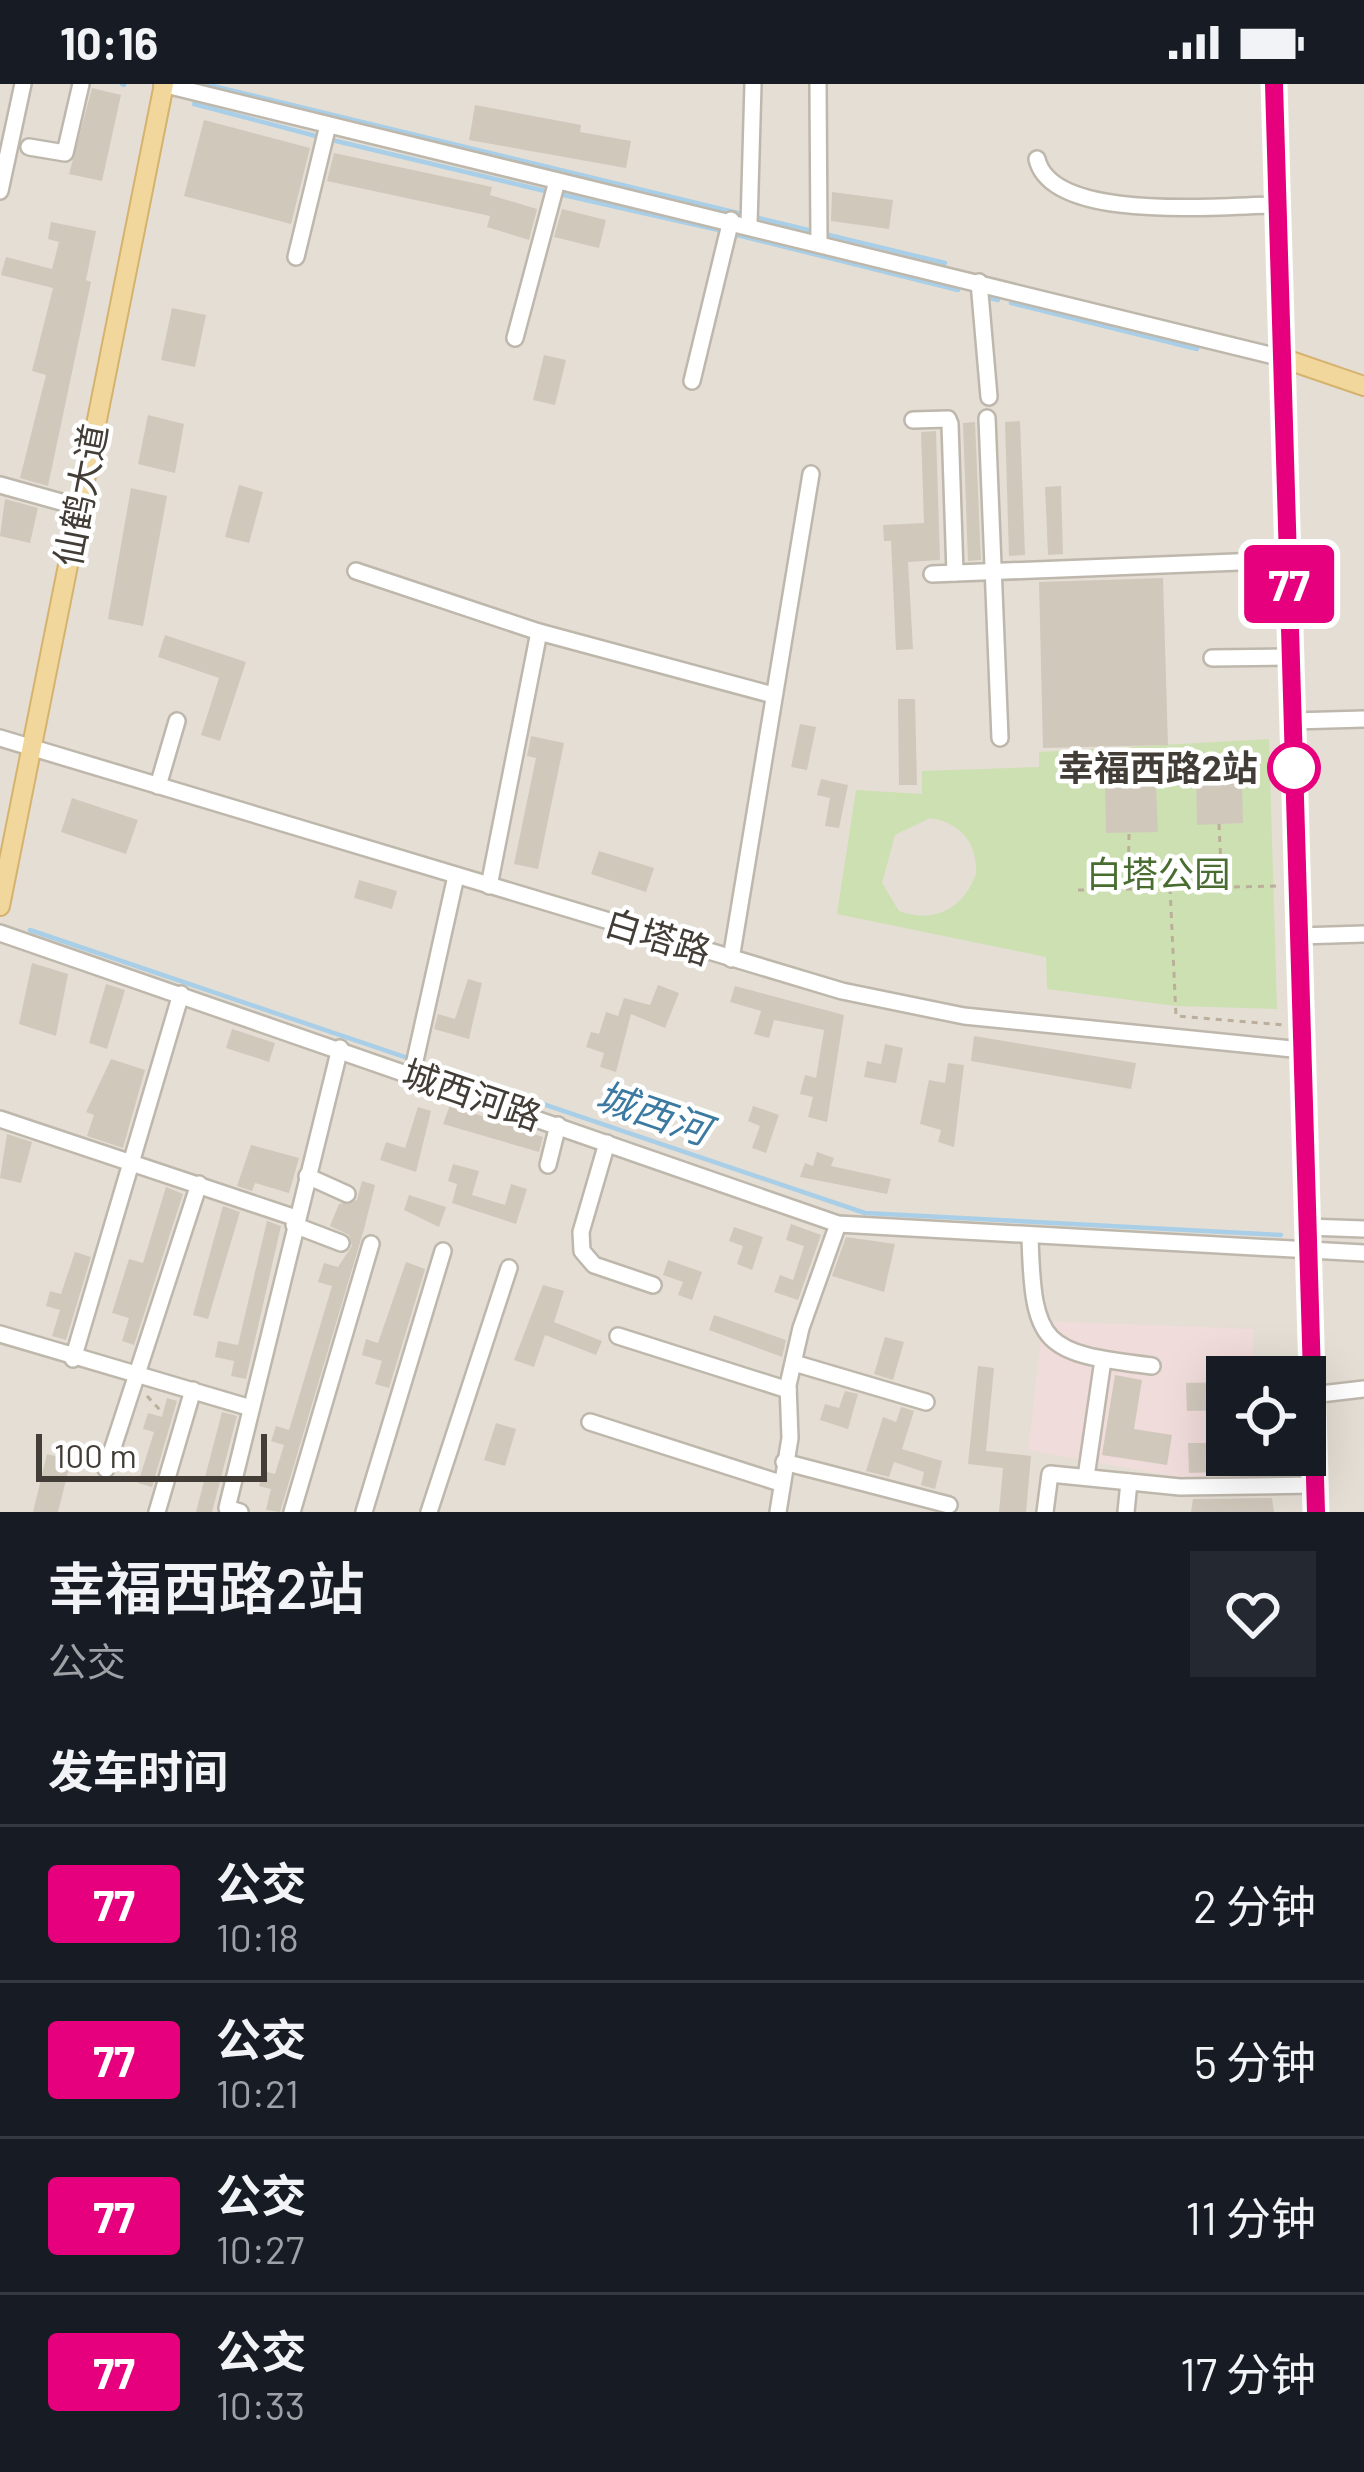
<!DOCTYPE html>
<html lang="zh">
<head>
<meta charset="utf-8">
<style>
  body { margin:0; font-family:Barlow,"Noto Sans SC",sans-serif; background:#242831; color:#f1f3f6; height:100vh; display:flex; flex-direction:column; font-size:45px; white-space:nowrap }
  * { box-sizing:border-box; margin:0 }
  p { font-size:39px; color:#9ea1a6 }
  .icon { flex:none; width:66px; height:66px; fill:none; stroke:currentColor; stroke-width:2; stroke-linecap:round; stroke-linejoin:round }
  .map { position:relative; height:1428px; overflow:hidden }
  .drawer { display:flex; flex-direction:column; background:#171b24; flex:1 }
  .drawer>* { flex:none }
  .badge { padding:0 24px; border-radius:9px; font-size:42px; line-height:78px }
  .buttons { position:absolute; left:1206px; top:1272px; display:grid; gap:24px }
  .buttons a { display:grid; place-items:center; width:120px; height:120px; border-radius:0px; background:#171b24; box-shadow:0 12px 48px #0002; font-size:60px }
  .scale { position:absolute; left:36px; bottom:30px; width:231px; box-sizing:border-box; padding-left:12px; border:6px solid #423d36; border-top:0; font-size:33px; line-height:42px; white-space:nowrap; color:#423d36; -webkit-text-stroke:9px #fff; paint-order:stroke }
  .map>.badge { position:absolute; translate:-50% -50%; box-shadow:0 0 0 6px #fff }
  h2 { padding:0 48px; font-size:45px; line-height:108px }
  .round { display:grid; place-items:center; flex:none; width:126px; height:126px; border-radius:0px; background:#242831 }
  .headline { display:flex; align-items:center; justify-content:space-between; height:204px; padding:0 48px }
  h1 { font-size:57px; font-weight:600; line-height:90px }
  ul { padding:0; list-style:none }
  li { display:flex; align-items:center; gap:36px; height:156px; padding:0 48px; border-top:3px solid #363941 }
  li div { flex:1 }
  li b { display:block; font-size:45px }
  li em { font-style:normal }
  li .badge { min-width:132px; font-weight:700; text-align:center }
  .status { display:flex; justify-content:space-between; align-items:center; height:84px; padding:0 60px; background:#171b24; direction:ltr }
  .status svg { height:33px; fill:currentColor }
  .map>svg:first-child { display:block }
  .residential { fill:#e4ded4; fill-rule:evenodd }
  .medical { fill:#f0dcda }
  .green { fill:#cde0b2; fill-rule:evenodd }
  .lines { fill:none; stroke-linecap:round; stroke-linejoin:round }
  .stream { stroke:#a8cfe7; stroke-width:4.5 }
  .building { fill:#d1c8bc }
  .minor-casing { stroke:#beb7ac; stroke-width:20 }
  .major-casing { stroke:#d5b36f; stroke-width:22 }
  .path { stroke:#bbaf9c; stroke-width:3; stroke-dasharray:6 6; stroke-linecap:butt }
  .minor { stroke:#fff; stroke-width:15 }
  .major { stroke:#f2d79c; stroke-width:18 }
  .line-casing { stroke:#fff; stroke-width:27 }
  .line { stroke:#e6007e; stroke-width:18 }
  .stop-dot { fill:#fff; stroke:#e6007e; stroke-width:6 }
  .labels { text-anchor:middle; stroke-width:9; stroke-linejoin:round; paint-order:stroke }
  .street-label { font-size:36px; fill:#423d36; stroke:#fff }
  .stop-label { font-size:36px; font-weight:bold; fill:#423d36; stroke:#fff; text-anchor:end }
  .park-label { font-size:36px; fill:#496d30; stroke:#fff }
  .water-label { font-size:39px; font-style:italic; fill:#3c7aa1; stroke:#fff }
</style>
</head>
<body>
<div class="status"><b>10:16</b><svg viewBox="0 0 49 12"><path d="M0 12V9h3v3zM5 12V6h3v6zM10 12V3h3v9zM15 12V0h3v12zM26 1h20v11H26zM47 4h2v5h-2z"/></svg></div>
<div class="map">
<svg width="1364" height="1428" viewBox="0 0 1364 1428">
  <rect width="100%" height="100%" fill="#f0ede5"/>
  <!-- residential -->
  <path class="residential" d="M0,0h1364v1428h-1364zM1227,1293h78v78h-78z"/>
  <!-- medical -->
  <path class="medical" d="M1043,1237l210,8v44l33,-1v5h-59v78h61l1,25 -89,1 -172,-31z"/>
  <!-- green -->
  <path class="green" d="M1269,655l8,270 -102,-3 -128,-17 -1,-32 -209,-43 19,-124 66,4v-23l117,-4v-15zM930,734c30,4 48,26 46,56 -13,35 -42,50 -77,37l-17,-28 13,-48z"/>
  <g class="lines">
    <!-- stream -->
    <g class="stream">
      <path d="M122,0l2,1"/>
      <path d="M205,0l740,179"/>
      <path d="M194,20l122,32"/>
      <path d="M332,56l213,51"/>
      <path d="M559,110l164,37"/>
      <path d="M733,150l225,56"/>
      <path d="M990,214l8,2"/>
      <path d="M1011,219l186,46"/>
      <path d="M30,846l835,283 416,22"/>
    </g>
  </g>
  <!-- building -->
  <g class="building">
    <path d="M92,4l29,7 -19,86 -33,-7z"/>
    <path d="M475,21l106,20 -1,7 51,9 -5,27 -157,-28z"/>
    <path d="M204,36l106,28 -19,76 -107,-28z"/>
    <path d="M334,69l158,34 -2,8 47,14 -8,31 -42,-13 3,-11 -163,-35z"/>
    <path d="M832,108l61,8 -4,29 -58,-8z"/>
    <path d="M562,125l44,11 -7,28 -45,-11z"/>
    <path d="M51,138l45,9 -10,49 5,2 -43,204 -28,-8 26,-103 -14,-4 21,-83 -52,-13 5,-18 46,12 7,-27 -11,-3z"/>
    <path d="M172,224l34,7 -11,52 -34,-7z"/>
    <path d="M544,271l22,5 -11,45 -22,-5z"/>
    <path d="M148,331l36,9 -9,49 -37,-9z"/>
    <path d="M1020,337l5,134 -16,1 -4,-134z"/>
    <path d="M975,338l6,138 -13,1 -5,-138z"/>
    <path d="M936,347l4,129 -32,2 5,87 -17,1 -5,-109h-7l-1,-16 41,-2 -3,-91z"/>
    <path d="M239,401l24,7 -14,51 -24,-6z"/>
    <path d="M1061,402l2,68 -15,1 -3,-68z"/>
    <path d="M131,404l36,8 -24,130 -35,-7z"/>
    <path d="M5,415l33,9 -8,35 -30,-7z"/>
    <path d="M1163,494l5,167 -125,3 -4,-166z"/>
    <path d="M165,551l81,27 -26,79 -19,-6 18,-57 -61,-21z"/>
    <path d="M898,615h17l2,86h-18z"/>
    <path d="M800,640l16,3 -9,43 -16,-3z"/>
    <path d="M531,652l33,7 -26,126 -24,-5 22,-106 -9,-2z"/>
    <path d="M1242,694l1,45 -46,2 -1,-46z"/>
    <path d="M821,695l27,6 -9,43 -14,-2 5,-28 -13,-3z"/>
    <path d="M1156,701l2,47 -52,1 -1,-47z"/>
    <path d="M72,714l66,22 -12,34 -65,-22z"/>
    <path d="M599,767l55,17 -8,24 -55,-18z"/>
    <path d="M359,796l38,11 -5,18 -38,-11z"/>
    <path d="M32,879l36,11 -12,62 -37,-12z"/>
    <path d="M468,895l14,4 -13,56 -35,-10 4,-15 17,5z"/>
    <path d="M106,900l19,6 -18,59 -18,-6z"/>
    <path d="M658,901l21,8 -14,35 -34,-14 -15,58 -16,-5 4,-14 -18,-6 5,-15 8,2 7,-22 12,4 6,-18 26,7z"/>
    <path d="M735,902l109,29 -17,107 -19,-5 5,-20 -13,-3 5,-19 11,3 8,-48 -50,-10 -5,18 -15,-4 7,-23 -31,-9z"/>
    <path d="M232,945l43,14 -6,19 -43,-14z"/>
    <path d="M974,952l162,27 -5,26 -160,-28z"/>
    <path d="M885,960l18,4 -7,35 -32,-6 3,-16 14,3z"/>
    <path d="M111,975l34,11 -22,78 -36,-12 7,-21 -8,-3z"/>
    <path d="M948,979l16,2 -10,82 -16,-5 3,-12 -21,-6 9,-44 16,3z"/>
    <path d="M450,1021l93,32 -4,15 -96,-28z"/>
    <path d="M753,1022l26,9 -13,38 -14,-5 8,-22 -12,-5z"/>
    <path d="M418,1023l13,4 -15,61 -36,-12 6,-18 19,6z"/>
    <path d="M7,1050l25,8 -11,41 -21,-5z"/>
    <path d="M251,1061l48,13 -10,35 -34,-10 -3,8 -15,-5z"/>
    <path d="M817,1068l17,6 -3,8 60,13 -4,15 -87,-17 5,-14 8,3z"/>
    <path d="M453,1080l26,7 -7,24 33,10 6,-21 16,5 -11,35 -64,-21 5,-19 -9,-3z"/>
    <path d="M362,1097l13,4 -11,44 -84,283 -14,-2 5,-21 -12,-3 4,-15 12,3 9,-29 -13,-4 5,-15 13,4 43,-144 -14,-4 6,-19 14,4 14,-21 -3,-11 -19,-9 9,-22 18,-4z"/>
    <path d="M166,1103l17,7 -49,151 -12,-4 7,-23 -17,-5 17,-54 14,4z"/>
    <path d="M409,1111l37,12 -7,20 -35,-17z"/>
    <path d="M223,1122l17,6 -32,107 -15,-4z"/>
    <path d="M267,1137l14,5 -35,153 -15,-3 3,-15 -19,-4 3,-16 20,4z"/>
    <path d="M791,1140l30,11 -23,65 -24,-8 6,-17 13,5 11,-34 -18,-6z"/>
    <path d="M734,1143l29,10 -11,33 -15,-6 6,-18 -14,-5z"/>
    <path d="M846,1153l49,7 -11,48 -52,-16z"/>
    <path d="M75,1168l16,5 -25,83 -14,-4 8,-26 -14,-4 4,-15 11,3z"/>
    <path d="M668,1176l34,12 -10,28 -14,-5 5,-13 -20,-7z"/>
    <path d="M406,1178l19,7 -36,119 -14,-4 7,-23 -20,-6 4,-16 12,4z"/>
    <path d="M543,1201l21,6 -10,31 48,19 -6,14 -51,-20 -11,32 -20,-7z"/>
    <path d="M714,1231l72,25 -4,17 -73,-27z"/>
    <path d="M885,1253l19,5 -11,38 -19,-6z"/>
    <path d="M978,1282l16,2 -8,83 45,5 -5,56h-27l4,-44 -35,-4z"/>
    <path d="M1115,1291l27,5 -8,49 38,6 -5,30 -65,-10z"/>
    <path d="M1227,1298v28l-40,1 -1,-28z"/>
    <path d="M845,1307l13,3 -10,35 -28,-9 5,-16 14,4z"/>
    <path d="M167,1314l10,3 -25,86 -14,-4 16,-51 -11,-3 5,-16 14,4z"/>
    <path d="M901,1323l13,4 -12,38 40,12 -7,28 -14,-4 3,-13 -30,-10 -5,15 -23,-6 17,-54 13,5z"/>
    <path d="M222,1328l15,4 -25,96h-16z"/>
    <path d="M496,1339l20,6 -11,37 -21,-6z"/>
    <path d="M1188,1359h39v12h24v16l-62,2z"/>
    <path d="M47,1370l24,6 -13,52h-25z"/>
    <path d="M1272,1414l2,14h-83l2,-13z"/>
  </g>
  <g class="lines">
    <defs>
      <g id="minor">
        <path d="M162,0l1120,274"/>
        <path d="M818,0l1,159"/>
        <path d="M29,63l36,6 16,-69"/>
        <path d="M1037,75c15,65 188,46 242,46"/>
        <path d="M0,107l23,-107"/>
        <path d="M749,140l4,-140"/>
        <path d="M296,173l32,-132"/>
        <path d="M979,198l10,115"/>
        <path d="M515,254l42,-157"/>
        <path d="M692,297l39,-161"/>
        <path d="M987,334l13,320"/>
        <path d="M913,336l35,-1 2,5 5,149"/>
        <path d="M0,401l79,22"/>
        <path d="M356,487l183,61 234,63"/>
        <path d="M932,490l356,-14"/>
        <path d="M1212,574l80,-1"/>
        <path d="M1293,637l71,-2"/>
        <path d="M0,654l842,253 122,25 338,34"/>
        <path d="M158,702l19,-65"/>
        <path d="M489,802l50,-254"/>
        <path d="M0,849l838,291 526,29"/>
        <path d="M1299,852l65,-2"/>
        <path d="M731,875l80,-485"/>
        <path d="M412,990l44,-198"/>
        <path d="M0,1035l296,99"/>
        <path d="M607,1059l-26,89 1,19 12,14 59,20"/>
        <path d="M548,1081l10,-40"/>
        <path d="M307,1092l40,18"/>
        <path d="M294,1141l47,18"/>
        <path d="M1307,1143l57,2"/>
        <path d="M1030,1152c3,111 13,117 122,130"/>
        <path d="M0,1250l251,74"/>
        <path d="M618,1252l170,54"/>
        <path d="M73,1275l108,-365"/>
        <path d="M794,1279l132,39"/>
        <path d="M1312,1311l52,-6"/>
        <path d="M590,1338l190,61"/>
        <path d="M784,1378l165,43"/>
        <path d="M106,1385l93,-285"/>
        <path d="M1086,1393l17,-117"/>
        <path d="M157,1428l36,-122"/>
        <path d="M240,1428l-13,-4 113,-460"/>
        <path d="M292,1428l79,-268"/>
        <path d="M364,1428l79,-261"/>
        <path d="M429,1428l80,-244"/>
        <path d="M778,1428l12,-74 -2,-53 13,-57 37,-104"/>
        <path d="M1045,1428l5,-38 130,13 134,-2"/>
        <path d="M1126,1428l3,-30"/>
      </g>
      <g id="major">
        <path d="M1274,0l41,1428"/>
        <path d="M1282,274l82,28"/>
        <path d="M0,822l164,-822"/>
      </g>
    </defs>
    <!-- minor casing -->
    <use href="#minor" class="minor-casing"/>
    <!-- major casing -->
    <use href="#major" class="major-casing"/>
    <!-- path -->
    <g class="path">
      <path d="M1219,740l3,63"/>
      <path d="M1128,804l1,-55"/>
      <path d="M1170,804l6,128 108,9"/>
      <path d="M1078,806l201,-4"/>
      <path d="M147,1312l13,14"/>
    </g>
    <!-- minor -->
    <use href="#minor" class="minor"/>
    <!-- major -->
    <use href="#major" class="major"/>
  </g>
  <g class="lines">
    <defs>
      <path id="line" d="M1274,0l42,1428"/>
    </defs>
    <!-- line casing -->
    <use href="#line" class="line-casing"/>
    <!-- line -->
    <use href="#line" class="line"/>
  </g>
  <!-- markers -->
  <circle class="stop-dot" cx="1294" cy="684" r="24"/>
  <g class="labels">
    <!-- street labels -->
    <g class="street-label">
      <text transform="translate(81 411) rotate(-79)" y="13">仙鹤大道</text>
      <text transform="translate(658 853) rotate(17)" y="13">白塔路</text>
      <text transform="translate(472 1011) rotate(19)" y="13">城西河路</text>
    </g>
    <!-- stop labels -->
    <g class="stop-label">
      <text x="1258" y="697">幸福西路2站</text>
    </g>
    <!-- park labels -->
    <g class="park-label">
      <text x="1158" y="803">白塔公园</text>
    </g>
    <!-- water labels -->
    <g class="water-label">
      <text transform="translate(653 1029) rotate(19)" y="14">城西河</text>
    </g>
  </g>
</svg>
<div class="buttons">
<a><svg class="icon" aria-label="locate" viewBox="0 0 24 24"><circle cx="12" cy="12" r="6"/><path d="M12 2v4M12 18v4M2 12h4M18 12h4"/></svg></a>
</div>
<div class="scale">100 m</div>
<b class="badge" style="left:1289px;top:500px;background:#e6007e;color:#fff">77</b>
</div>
<section class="drawer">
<div class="headline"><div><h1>幸福西路2站</h1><p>公交</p></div><a class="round"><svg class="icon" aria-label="heart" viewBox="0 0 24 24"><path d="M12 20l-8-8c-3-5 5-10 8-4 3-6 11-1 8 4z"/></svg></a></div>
<h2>发车时间</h2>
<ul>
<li><span class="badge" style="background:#e6007e;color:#fff">77</span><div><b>公交</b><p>10:18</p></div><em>2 分钟</em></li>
<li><span class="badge" style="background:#e6007e;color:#fff">77</span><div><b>公交</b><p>10:21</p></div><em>5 分钟</em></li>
<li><span class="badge" style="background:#e6007e;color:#fff">77</span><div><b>公交</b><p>10:27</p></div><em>11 分钟</em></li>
<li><span class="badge" style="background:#e6007e;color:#fff">77</span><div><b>公交</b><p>10:33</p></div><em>17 分钟</em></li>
</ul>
</section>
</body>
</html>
